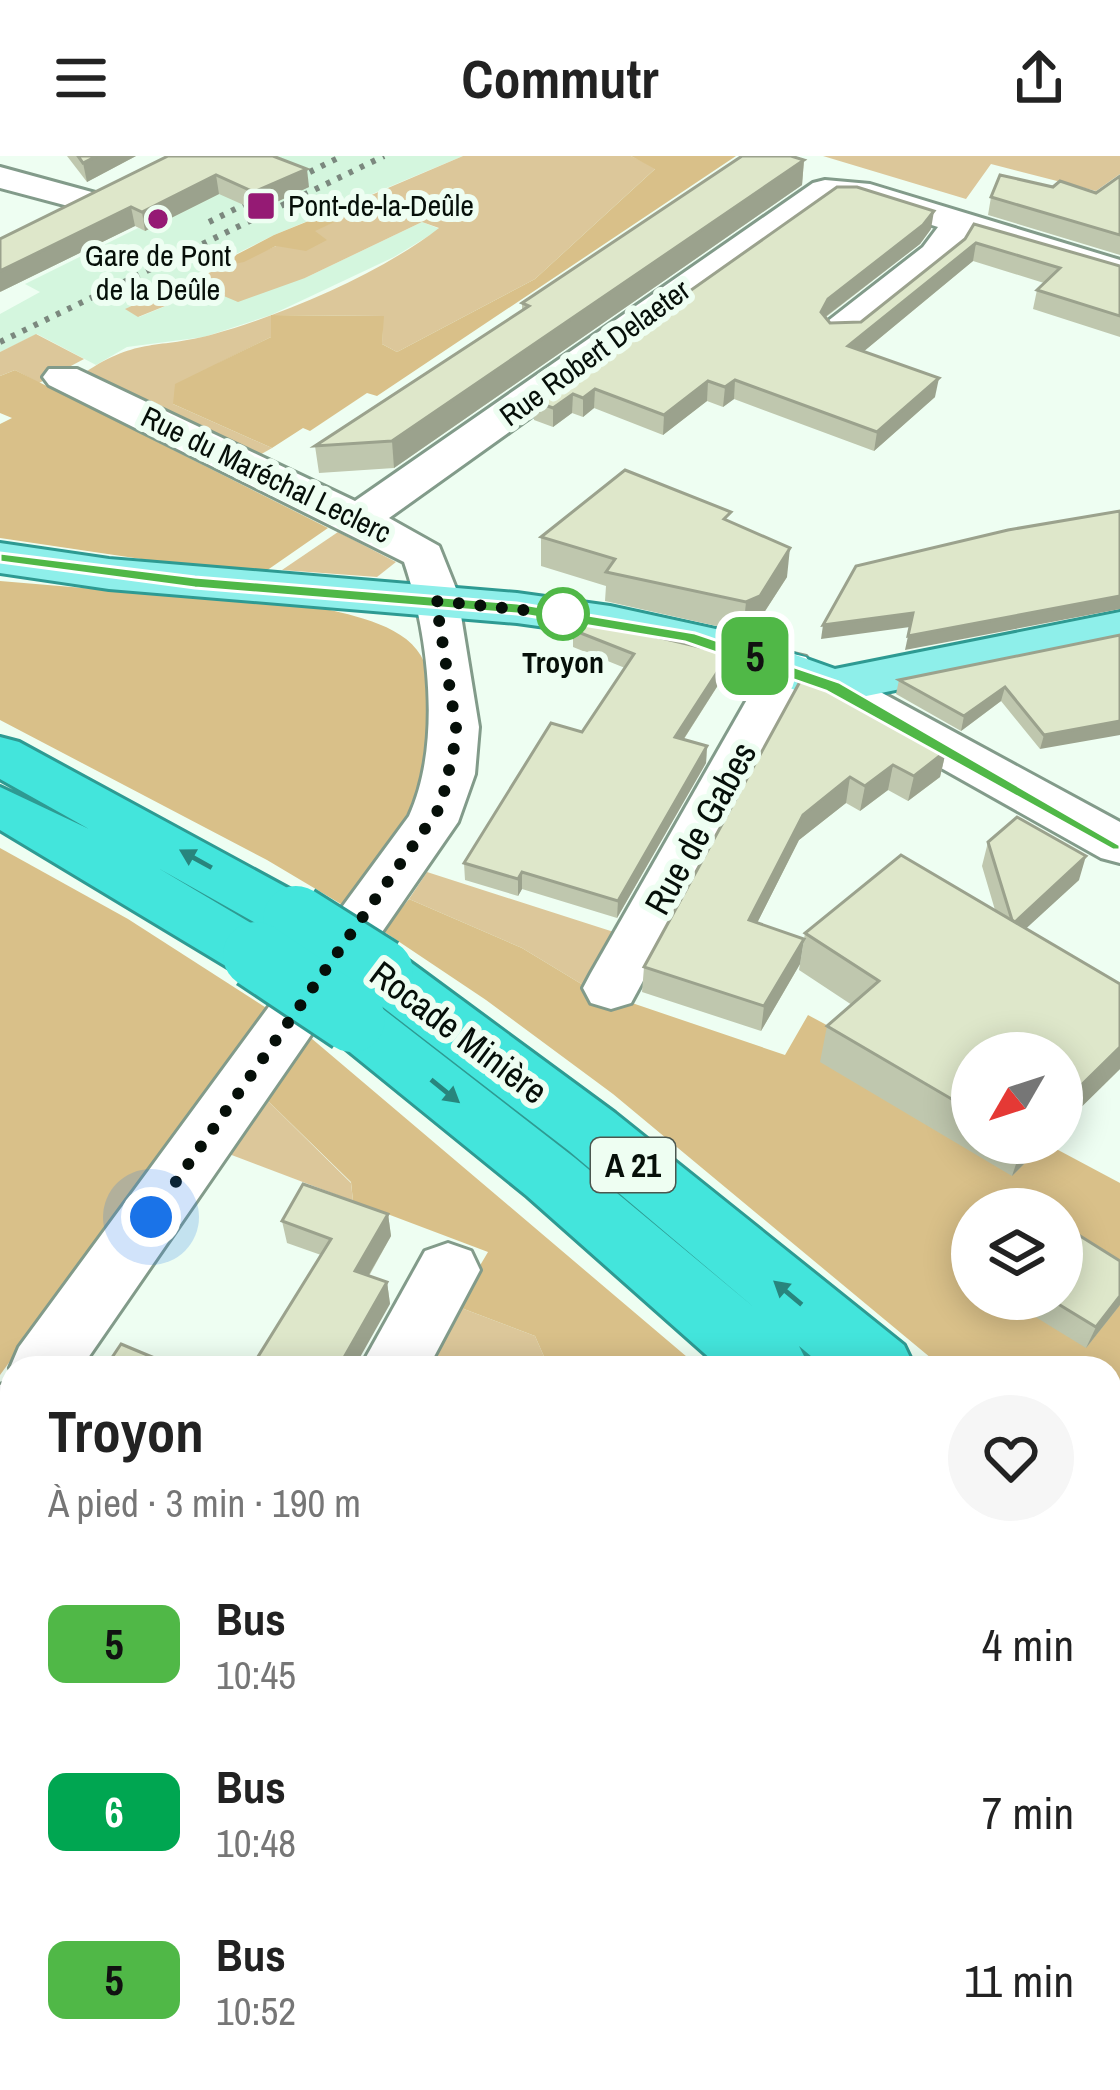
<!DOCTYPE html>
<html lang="fr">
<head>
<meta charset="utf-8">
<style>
  body { margin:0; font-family:"Archivo Narrow",sans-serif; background:#f6f6f6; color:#222; height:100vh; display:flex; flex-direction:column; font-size:45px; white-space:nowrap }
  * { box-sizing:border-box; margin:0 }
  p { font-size:39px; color:#767676 }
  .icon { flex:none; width:66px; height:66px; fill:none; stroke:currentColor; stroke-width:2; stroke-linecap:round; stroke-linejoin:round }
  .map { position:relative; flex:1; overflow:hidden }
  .sheet { position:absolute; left:0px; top:1200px; width:1122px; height:735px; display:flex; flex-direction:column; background:#fff; border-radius:36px 36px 0 0; box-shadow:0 6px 30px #0003 }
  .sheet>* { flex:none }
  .badge { padding:0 24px; border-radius:18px; font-size:42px; line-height:78px }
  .needle { width:78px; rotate:231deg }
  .controls { position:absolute; left:951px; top:876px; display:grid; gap:24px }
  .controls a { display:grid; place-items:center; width:132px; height:132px; border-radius:50%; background:#fff; box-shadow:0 6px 30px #0003; font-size:60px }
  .you { position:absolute; width:60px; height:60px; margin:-30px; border:9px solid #fff; border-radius:50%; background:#1a73e8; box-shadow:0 0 0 18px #1a73e833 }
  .map>.badge { position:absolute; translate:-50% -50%; box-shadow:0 0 0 6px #fff }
  .round { display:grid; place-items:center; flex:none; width:126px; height:126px; border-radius:63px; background:#f6f6f6 }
  .overview { display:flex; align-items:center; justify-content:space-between; height:204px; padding:0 48px }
  h1 { font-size:57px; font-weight:800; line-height:90px }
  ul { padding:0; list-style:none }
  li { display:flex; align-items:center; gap:36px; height:168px; padding:0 48px }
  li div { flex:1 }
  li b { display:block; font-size:45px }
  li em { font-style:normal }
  li .badge { min-width:132px; font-weight:700; text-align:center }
  header { display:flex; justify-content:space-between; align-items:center; height:156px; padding:0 48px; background:#fff; font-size:54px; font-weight:800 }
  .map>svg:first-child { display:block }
  .built { fill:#d4f6de }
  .green { fill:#dcc79a }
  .forest { fill:#d9c089; fill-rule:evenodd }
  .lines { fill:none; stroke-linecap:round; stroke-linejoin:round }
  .minor-casing { stroke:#829b8a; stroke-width:6 }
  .major-casing { stroke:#2e9a92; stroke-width:6 }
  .highway-casing { stroke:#2e9a92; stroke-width:6 }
  .minor { fill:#fff; fill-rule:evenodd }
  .major { fill:#8eefea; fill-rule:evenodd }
  .highway { fill:#43e5dc; fill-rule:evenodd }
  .rail { stroke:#7b887e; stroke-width:6; stroke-dasharray:4.5 8; stroke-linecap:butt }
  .highway-bridge-casing { stroke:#2e9a92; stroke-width:72; stroke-linecap:butt }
  .highway-bridge { stroke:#43e5dc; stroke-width:66 }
  .wall { fill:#bfc7ae }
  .shaded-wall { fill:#9ba28d }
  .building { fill:#dee7ca; stroke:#9ba28d; stroke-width:3 }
  .oneway { fill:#28857d }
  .line { fill:#50b847; stroke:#fff; stroke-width:3 }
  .walk { stroke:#060f09; stroke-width:12; stroke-dasharray:0 21.6 }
  .poi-dot { fill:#951a74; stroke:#eefef2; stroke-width:4.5 }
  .stop-dot { fill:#fff; stroke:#50b847; stroke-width:6 }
  .labels { text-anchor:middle; stroke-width:12; stroke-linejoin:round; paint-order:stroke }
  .far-poi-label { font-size:30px; fill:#060f09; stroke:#eefef2; text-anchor:start }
  .far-street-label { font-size:30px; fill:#060f09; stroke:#eefef2 }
  .far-stop-label { font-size:30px; font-weight:bold; fill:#060f09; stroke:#eefef2 }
  .shield { fill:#eefef2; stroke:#4c574f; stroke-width:3 }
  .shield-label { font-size:33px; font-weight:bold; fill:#060f09 }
  .street-label { font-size:36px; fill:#060f09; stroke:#eefef2 }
</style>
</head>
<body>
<header><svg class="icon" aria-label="menu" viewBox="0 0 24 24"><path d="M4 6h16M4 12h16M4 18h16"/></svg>Commutr<svg class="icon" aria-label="share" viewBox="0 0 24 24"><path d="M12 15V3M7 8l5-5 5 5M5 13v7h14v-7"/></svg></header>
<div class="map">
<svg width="1120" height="1934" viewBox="0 0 1120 1934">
  <rect width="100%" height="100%" fill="#eefef2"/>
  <!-- built -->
  <path class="built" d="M263,0h200l-189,79 -148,74 13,8 68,-28 98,-11 117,-56 18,7 -46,28 -123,58 -67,22 -77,10 -31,18 -59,-31 -37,18v-38l40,-22 -15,-8 113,-56 7,2 36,-17z"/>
  <!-- green -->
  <g class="green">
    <path d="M463,0h168l25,12 -121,111 -138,73 -15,-8 1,-28 -111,-1 -1,22 -52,26 -46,41 99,44 -21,12 -167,-87c56,-37 73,-23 130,-39 71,-20 167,-61 225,-106l-17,-6 -117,56 -67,24 -31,-13 -69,28 -13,-8c76,-36 154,-61 230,-97l-7,-7z"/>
    <path d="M823,0h297v18l-24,17 -105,-27 -25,35z"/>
    <path d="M36,178l48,25 -45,24 -24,-13 -15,6v-24z"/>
    <path d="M338,376l58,30 -19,15 -95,-7z"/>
    <path d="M427,716l193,62 -32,54 -66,-40 -113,-49z"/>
    <path d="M267,944l84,83 2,18 -124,-47z"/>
    <path d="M456,1150l79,30 14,32h-130z"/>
    <path d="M12,1308v81l-8,13 8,5v242l-12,-12v-312z"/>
  </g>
  <!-- forest -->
  <g class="forest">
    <path d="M631,0h105l-359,240 -10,-3 -57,38 -7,-3 -31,20 -99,-44 2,-20 96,-47v-22l113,1 -2,28 15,8 138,-73 120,-110z"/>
    <path d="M348,49l8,7 -41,19 12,9 -21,11 -30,-5 -32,16 -35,7 65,-34z"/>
    <path d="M15,214l313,158 -62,43 -118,-11 -148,-22v-114l12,-6 -12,-5v-37z"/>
    <path d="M0,425l320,27c33,7 90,18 104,54 4,11 5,25 7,36 15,82 -39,148 -85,209l-79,-47 -267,-140z"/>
    <path d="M0,692l128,71 140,90 -268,366z"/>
    <path d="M409,743l113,49 66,40 197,67 23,-40 164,88v40h73l75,40v333l-10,-8v-140h-167l-330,-274 -127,-94 -103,-69zM972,1053h90v90h-90z"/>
    <path d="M311,882l389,330h-151l-14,-32 -79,-30 32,-54 -135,-51 -2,-19 -84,-82z"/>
  </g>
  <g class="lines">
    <defs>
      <g id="minor">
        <path d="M0,11l99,27 5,7 -5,7 -12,3 -87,-23z"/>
        <path d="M825,24l45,4 250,76v23l-151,-46 -10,17 -103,83h-28l-5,-8 5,-8 95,-74 15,-20 -83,-26h-22l-444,317 50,28 18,45 22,136 -4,47 -17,48 -377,546h-69v5l-2,-5 9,-21 390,-531c33,-72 20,-180 -5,-254l-355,-177 -6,-8 6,-8h28l278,132 458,-318z"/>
        <path d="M789,497l17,4 7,11 -182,335 -20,6 -20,-6 -8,-15 8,-15 174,-305 7,-11z"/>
        <path d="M832,515l17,4 271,147v41l-19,-5 -286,-161 -7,-11 7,-11z"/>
        <path d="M448,1087l23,8 9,19 -52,98h-68l65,-117z"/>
        <path d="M12,1225v73l-12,5v-74z"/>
        <path d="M0,1661l12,5v87l-12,-5z"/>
        <path d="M1120,1664v91l-10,4v-91z"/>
        <path d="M1120,1801v95l-10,4v-95z"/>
        <path d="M12,1847v76h29l-7,11h-34v-82z"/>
        <path d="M926,1923h90l-5,11h-89z"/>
        <path d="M1020,1923h90l-5,11h-89z"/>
      </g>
      <path id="major" d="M0,387l109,16 408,34 93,13 124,27 101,36 285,-57v32l-288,59 -130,-46 -92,-21 -93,-13 -408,-34 -109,-16z"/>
      <g id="highway">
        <path d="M0,581l19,5 298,162 9,15 -9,15 -21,6 -21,-6 -117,-66 120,71 8,16 -8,16 -22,6 -22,-6 -234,-141v-43l89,42 -89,-50z"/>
        <path d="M380,793l22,7 213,157 289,232 11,23h-90l-26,-22 11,22h-89l-194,-172 -197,-160 -9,-17 9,-17 22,-7 22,7 201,156 181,151 -187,-158 -211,-163 -9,-16 9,-16z"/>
        <path d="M1110,1370l10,3v81l-10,-4z"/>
        <path d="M1110,1464l10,4v85l-10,-5z"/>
      </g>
    </defs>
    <!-- minor casing -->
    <use href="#minor" class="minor-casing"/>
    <!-- major casing -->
    <use href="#major" class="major-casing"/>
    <!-- highway casing -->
    <use href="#highway" class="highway-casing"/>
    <!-- minor -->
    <use href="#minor" class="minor"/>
    <!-- major -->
    <use href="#major" class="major"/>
    <!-- highway -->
    <use href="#highway" class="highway"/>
    <!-- rail -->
    <g class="rail">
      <path d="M209,66l133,-66"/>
      <path d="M0,186l384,-186"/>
    </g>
    <defs>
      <g id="highway-bridge">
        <path d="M296,763l84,53"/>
        <path d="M256,799l96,64"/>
      </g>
    </defs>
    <!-- highway-bridge casing -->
    <use href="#highway-bridge" class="highway-bridge-casing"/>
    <!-- highway-bridge -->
    <use href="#highway-bridge" class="highway-bridge"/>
  </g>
  <!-- wall -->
  <g class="wall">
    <path d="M67,0h69l-49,26z"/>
    <path d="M168,0l141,31 -52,24 -38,-17 -74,37 -10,-5 -135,66z"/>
    <path d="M804,4l-2,25 -408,283 -75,5 -4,-27 207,-136v-7z"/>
    <path d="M1120,20v79l-132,-40 3,-18 62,-10 43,6z"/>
    <path d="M931,73l-11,15 -94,73 4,6 31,-1 104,-83 155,27v71l-87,-28 4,-19 7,-7 -71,-22 -110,91 72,45 -61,54 -140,-52 -11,8 -16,-6 -44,34 -69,-27 -11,9 -11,-4 -19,14 -19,-7v-19z"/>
    <path d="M731,365l56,56 -31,48 -13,7 -138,-31 1,-15 -65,-20v-29z"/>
    <path d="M573,474l154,41 -43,68 23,7 -1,17 -89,155 -95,-29 -4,7 -53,-16 -1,-17 118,-131 43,-64 -52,-21z"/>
    <path d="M1120,479l-80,114 -39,-48 -40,30 -65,-37 3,-14z"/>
    <path d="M802,522l144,73 -6,26 -32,24 -20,-11 -28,21 -14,-8 -47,37 -42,83 47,16 -4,25 -39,67 -119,-39 2,-25z"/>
    <path d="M988,686l91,38 -53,48 94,141 -58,57v-73h-90v90h73l-33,33 -192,-114 7,-36 25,-21 -53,-35 6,-37 190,-23 -13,-44z"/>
    <path d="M388,1058l3,22 -22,40 18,6 3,22 -69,-49 -34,-12 -5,-22z"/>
    <path d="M1018,1143h44l58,6 -34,43 -70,-43z"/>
    <path d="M821,1923h72l-8,11h-53z"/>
  </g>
  <!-- shaded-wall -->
  <g class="shaded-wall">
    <path d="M97,0h39l-49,26 -4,-19z"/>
    <path d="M804,4l-2,25 -408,283 -2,-27z"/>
    <path d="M307,13l2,18 -52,24 -3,-19z"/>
    <path d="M216,19l3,19 -74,37 -3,-19z"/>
    <path d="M131,51l4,19 -135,66v-21z"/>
    <path d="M934,55l-3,18 -11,15 -95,73 -4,-5 7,-13z"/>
    <path d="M976,87l-3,18 -127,105 2,-20z"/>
    <path d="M939,222l-4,19 -61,54 3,-19z"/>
    <path d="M735,224l-1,19 -11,8 2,-20z"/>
    <path d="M708,225l-1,20 -44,34 1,-20z"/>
    <path d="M595,233l-1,19 -11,9v-19z"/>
    <path d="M573,238l-1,19 -19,14v-19z"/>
    <path d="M790,392l-3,29 -31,48 -13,7 3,-30z"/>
    <path d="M1120,440v13l-215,41 3,-14z"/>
    <path d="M913,457l-3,14 -89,12 2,-14z"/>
    <path d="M729,498l-2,17 -53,83 1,-17z"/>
    <path d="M1005,531l-4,14 -40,30 3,-15z"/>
    <path d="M1120,565v14l-80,14 4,-14z"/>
    <path d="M707,590l-1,17 -89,155 1,-17z"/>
    <path d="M946,595l-6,26 -32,24 6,-25z"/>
    <path d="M893,609l-5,25 -28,21 5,-25z"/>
    <path d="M850,621l-4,26 -47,37 -53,105 3,-25 54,-105z"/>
    <path d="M1086,700l-7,24 -73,67 7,-24z"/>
    <path d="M522,716v17l-4,7v-17z"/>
    <path d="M804,783l-4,25 -39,67 3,-25z"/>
    <path d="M1120,891v22l-58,57v-22z"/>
    <path d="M1023,987h22l-33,33z"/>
    <path d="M388,1058l3,22 -32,56 -4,-21z"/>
    <path d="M387,1126l3,22 -36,64h-16z"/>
    <path d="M1120,1140v9l-34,43 10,-21z"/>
    <path d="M302,1923h21l-10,11h-20z"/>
  </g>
  <!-- building -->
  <g class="building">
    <path d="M78,0h19l-14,7z"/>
    <path d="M168,0h105l34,13 -53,23 -38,-17 -74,37 -11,-5 -131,64v-32z"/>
    <path d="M742,0h49l13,4 -412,281 -77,5 214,-140 -7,-3z"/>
    <path d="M1000,19l53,12 7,-6 36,12 24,-17v59l-129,-38z"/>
    <path d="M837,31h20l77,24 -11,14 -95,74 -7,13 9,11 31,-1 104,-83 9,-15 146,42v50l-83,-26 23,-22 -84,-25 -128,103 91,32 -62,54 -142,-52 -10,7 -17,-6 -44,34 -69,-26 -12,9 -10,-4 -20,14 -19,-7z"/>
    <path d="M625,314l106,42 -7,7 66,29 -30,48 -14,6 -140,-30 9,-13 -74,-22z"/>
    <path d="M1120,355v85l-212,40 5,-23 -90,12 33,-59 152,-36z"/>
    <path d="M581,463l148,35 -54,83 32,9 -89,155 -96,-29 -4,7 -54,-16 87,-140 31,9 52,-78 -61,-24z"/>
    <path d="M1120,479v86l-76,14 -39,-48 -41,29 -65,-36z"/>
    <path d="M802,522l89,39 55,34 -32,25 -21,-11 -28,21 -15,-9 -47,38 -54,105 55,19 -40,67 -120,-39z"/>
    <path d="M1017,661l69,39 -71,66 -3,-2 -24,-78z"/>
    <path d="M901,699l219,129v63l-58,57v-51h-90v58l-145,-85 52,-45 -74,-48z"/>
    <path d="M303,1028l85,30 -33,57 32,11 -49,86h-87l80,-129 -49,-18z"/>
    <path d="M1069,1073l51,32v35l-24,31 -46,-28h12v-62z"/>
    <path d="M121,1188l36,15 -6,9h-46z"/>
    <path d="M284,1923h18l-10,10z"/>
    <path d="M833,1923h60l-8,11h-41z"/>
  </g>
  <!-- one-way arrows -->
  <defs><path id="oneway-solid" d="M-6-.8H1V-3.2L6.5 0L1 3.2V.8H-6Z" transform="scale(3)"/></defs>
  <g class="oneway">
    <use href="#oneway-solid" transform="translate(196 703) rotate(-151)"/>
    <use href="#oneway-solid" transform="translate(445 935) rotate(39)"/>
    <use href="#oneway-solid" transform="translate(788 1137) rotate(-140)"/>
  </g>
  <!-- line -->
  <path class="line" d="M0,397l195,24 322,26 178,30 144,49 281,163v5h-7l-287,-159 -141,-49 -168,-28 -322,-26 -195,-26z"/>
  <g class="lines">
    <!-- walk -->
    <path class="walk" d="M151,1061l290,-411 16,-72 -21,-133 127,13"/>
  </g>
  <!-- markers -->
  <g class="poi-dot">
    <rect x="246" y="35" width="30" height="30" rx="6"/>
    <circle cx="158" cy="63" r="12"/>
  </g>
  <circle class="stop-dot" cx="563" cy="458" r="24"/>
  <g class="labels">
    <!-- far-poi labels -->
    <g class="far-poi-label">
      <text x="288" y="60">Pont-de-la-Deûle</text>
      <text x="158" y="110" text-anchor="middle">Gare de Pont<tspan x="158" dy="34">de la Deûle</tspan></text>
    </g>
    <!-- far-street labels -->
    <g class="far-street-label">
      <text transform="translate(595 197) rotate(-36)" y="10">Rue Robert Delaeter</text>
      <text transform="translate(266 319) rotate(26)" y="10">Rue du Maréchal Leclerc</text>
    </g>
    <!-- far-stop labels -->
    <g class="far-stop-label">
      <text x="563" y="517">Troyon</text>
    </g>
    <!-- shield labels -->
    <rect class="shield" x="591" y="982" width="84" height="54" rx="9"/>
    <g class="shield-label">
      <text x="633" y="1021">A 21</text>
    </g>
    <!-- street labels -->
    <g class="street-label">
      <text transform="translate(700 672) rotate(-61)" y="13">Rue de Gabes</text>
      <text transform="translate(459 876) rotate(37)" y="13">Rocade Minière</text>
    </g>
  </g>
</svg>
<div class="controls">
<a><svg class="needle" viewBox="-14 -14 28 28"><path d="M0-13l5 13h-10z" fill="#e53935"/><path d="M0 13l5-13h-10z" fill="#767676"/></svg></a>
<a><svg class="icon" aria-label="layers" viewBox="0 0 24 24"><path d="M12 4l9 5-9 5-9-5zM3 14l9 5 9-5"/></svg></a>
</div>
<div class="you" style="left:151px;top:1061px"></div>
<b class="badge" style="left:755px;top:500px;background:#50b847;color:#111">5</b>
<section class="sheet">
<div class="overview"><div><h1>Troyon</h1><p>À pied · 3 min · 190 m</p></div><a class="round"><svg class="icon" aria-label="heart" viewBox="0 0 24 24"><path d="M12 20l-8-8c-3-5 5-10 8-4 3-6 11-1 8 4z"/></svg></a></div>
<ul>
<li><span class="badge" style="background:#50b847;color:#111">5</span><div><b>Bus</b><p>10:45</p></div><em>4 min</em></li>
<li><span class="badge" style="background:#00a651;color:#fff">6</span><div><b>Bus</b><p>10:48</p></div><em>7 min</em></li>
<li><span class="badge" style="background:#50b847;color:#111">5</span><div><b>Bus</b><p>10:52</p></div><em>11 min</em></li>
</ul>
</section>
</div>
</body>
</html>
